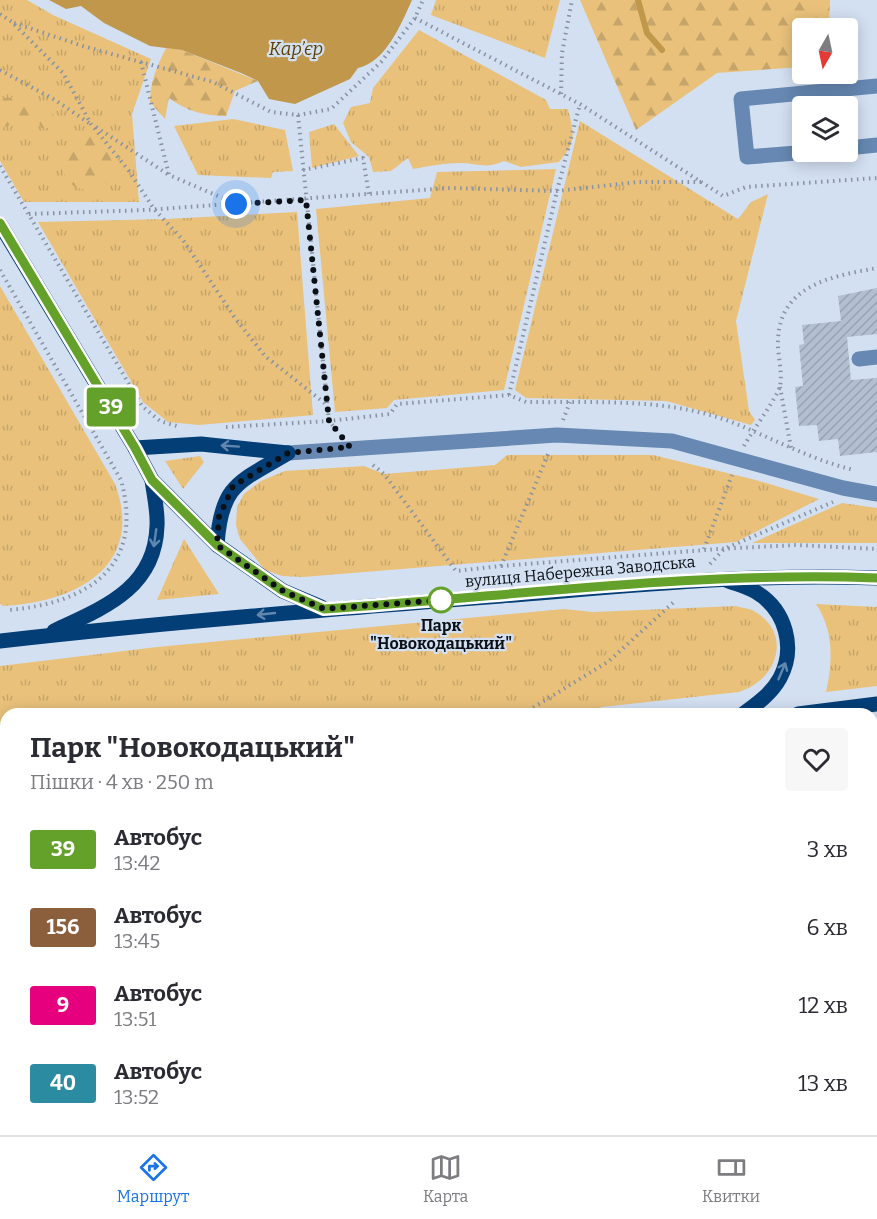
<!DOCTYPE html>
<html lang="uk">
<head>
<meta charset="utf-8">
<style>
  body { margin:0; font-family:Bitter,serif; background:#f7f7f7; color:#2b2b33; height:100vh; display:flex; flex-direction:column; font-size:22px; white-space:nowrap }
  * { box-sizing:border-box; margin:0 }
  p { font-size:20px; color:#7c7c81 }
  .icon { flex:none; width:33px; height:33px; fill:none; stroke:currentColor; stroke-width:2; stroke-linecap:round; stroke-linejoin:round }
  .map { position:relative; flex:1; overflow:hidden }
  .sheet { position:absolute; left:0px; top:708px; width:878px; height:428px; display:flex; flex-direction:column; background:#fff; border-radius:18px 18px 0 0; box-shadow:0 3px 15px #0003 }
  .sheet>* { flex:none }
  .badge { padding:0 12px; border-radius:4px; font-size:21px; line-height:39px }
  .needle { width:39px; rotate:189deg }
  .tools { position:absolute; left:792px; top:18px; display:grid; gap:12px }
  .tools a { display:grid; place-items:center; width:66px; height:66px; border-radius:6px; background:#fff; box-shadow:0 3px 15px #0003; font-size:30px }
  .you { position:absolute; width:30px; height:30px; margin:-15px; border:4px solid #fff; border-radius:50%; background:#1a73e8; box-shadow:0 0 0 9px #1a73e833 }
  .map>.badge { position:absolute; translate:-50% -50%; box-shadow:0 0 0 3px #fff }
  .round { display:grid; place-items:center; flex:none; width:63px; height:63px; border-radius:6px; background:#f7f7f7 }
  .headline { display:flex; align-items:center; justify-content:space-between; height:102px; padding:0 30px }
  h1 { font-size:28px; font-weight:700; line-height:45px }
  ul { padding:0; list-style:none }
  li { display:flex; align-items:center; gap:18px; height:78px; padding:0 30px }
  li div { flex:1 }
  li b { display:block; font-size:22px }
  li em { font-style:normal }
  li .badge { min-width:66px; font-weight:700; text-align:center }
  .menu { display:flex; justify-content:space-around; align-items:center; height:84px; border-top:2px solid #e1e1e2; background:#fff; font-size:16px; color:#7c7c81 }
  .menu a { display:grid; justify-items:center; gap:3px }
  .menu .on { color:#1a73e8 }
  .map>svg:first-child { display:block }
  .grass { fill:url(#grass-tufts) }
  .forest { fill:url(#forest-firs) }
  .pitch { fill:#e9c17b }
  .water { fill:#c0974b }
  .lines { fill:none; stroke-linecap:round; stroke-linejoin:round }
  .stream { stroke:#c0974b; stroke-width:6 }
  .building { fill:url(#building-hatch) }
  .path { stroke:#8892a0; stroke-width:4; stroke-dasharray:1.5 4.5; stroke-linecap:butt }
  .minor { stroke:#6688b2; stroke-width:15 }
  .major { stroke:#043e77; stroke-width:15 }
  .oneway { stroke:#6187ae }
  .line-casing { stroke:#fff; stroke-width:14 }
  .line { stroke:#64a12b; stroke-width:9 }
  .walk { stroke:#0b1016; stroke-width:6; stroke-dasharray:0 10.8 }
  .stop-dot { fill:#fff; stroke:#64a12b; stroke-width:3 }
  .labels { text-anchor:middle; stroke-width:4.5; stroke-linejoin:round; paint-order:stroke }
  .street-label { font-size:16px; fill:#0b1016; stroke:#d3e0f2 }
  .stop-label { font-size:16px; font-weight:bold; fill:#0b1016; stroke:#d3e0f2 }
  .water-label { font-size:18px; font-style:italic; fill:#5b3f00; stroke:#d3e0f2 }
</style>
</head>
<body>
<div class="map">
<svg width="877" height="1135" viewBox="0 0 877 1135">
  <defs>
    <pattern id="grass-tufts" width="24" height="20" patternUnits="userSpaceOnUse" patternTransform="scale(1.5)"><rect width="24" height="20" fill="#e9c17b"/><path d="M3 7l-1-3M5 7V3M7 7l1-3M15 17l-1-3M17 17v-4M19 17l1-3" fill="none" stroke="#c6a56a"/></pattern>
    <pattern id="forest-firs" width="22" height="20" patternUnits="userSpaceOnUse" patternTransform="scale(1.5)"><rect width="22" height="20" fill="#e9c17b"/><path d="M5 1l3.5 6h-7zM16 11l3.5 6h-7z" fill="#c6a56a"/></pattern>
    <pattern id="building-hatch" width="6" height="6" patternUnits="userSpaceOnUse" patternTransform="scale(1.5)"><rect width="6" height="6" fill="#b2bfd0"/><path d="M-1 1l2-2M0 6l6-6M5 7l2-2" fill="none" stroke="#98a3b2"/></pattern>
  </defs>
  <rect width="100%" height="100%" fill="#d3e0f2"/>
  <!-- grass -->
  <g class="grass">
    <path d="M0,0h27l26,15 98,44 -19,55 7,88h-115l-24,-41z"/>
    <path d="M436,0h124l-15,58 -114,-43z"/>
    <path d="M419,30l127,70 4,9h18c6,26 9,32 -9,53l-38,5 -17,-6c-19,8 -23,3 -42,2 -17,0 -33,3 -49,6l-5,-11 -17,13 -18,1 -4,-15 -18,-15 -8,-19 8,-16 19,-4 3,-15z"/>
    <path d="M233,119l52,11 8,41 -20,1 -2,6 -73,-3 -24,-49z"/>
    <path d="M580,121l158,98 13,-17 17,-8 -32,127 13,90 6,9 -4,5 -85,-24 -140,-3 -11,-8z"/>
    <path d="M334,124l25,32 -47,12 -3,-36z"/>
    <path d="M556,169l-52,221 -110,10 -7,8 -52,4 -19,-203 114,-11 7,-26z"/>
    <path d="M297,212l16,203 -114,10 -31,-3 -25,-20 -105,-180 128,-3z"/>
    <path d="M0,286l115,198c31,83 -41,119 -112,122l-3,-2z"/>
    <path d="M507,455h146l103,25 63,19 -83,43 -433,35 -21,-1 -17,-6 -25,-31 -4,-14 1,-18 7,-13 17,-13 24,-10 79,-5 20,8 111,-9z"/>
    <path d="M200,456l4,6 -21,27 -18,-28z"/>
    <path d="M842,503l35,5v35h-125z"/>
    <path d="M184,539l35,55 -62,6z"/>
    <path d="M816,604l61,3v79l-51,6c7,-30 8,-61 -10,-88z"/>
    <path d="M736,606c6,2 13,2 18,5 39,22 24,69 -15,81l-137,15 -18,7h-578v86l-6,1v-135l157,-19 407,-38 29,3z"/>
    <path d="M877,727v37l-5,1v-37z"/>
    <path d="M6,839v49l-6,1v-49z"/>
    <path d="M6,1066v64h171l2,5h-179v-68z"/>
    <path d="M708,1130h38l5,5h-40z"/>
  </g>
  <!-- forest -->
  <g class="forest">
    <path d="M580,0h250l-1,28h-27v39l-85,6 -81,57z"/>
    <path d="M166,48l16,2 76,31 -23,10 -9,25c-21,0 -40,-5 -57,-18l-4,21 -15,-17c0,-20 7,-36 16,-54z"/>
    <path d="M26,97l24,10 9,21h-18l-6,-14 -35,15v-27l3,-4z"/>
    <path d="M90,131l22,12 8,11 -13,28 -14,10c-5,-2 -14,-3 -19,-6 -18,-13 -13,-35 -3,-50z"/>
    <path d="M6,1110v20h63l-4,5h-65v-24z"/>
    <path d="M630,1130h78l3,5h-77z"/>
    <path d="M746,1130h26l5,5h-26z"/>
  </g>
  <!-- pitch -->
  <path class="pitch" d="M877,1109v26h-24l-3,-5h22v-17z"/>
  <!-- water -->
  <g class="water">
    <path d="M49,0h363c-11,24 -26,62 -54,68l-8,11 -55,25 -26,-5 -11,-18 -17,-8 -59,-23 -32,-4 -46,-23 -23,-17 -15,3z"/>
    <path d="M412,1130h113l10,5h-147z"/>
  </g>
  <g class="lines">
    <!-- stream -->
    <path class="stream" d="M638,0l9,33 15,17"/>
  </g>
  <!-- building -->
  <path class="building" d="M877,288v46l-30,3 4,43 26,-2v74l-37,4 -2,-17 -19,2 -2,-16 -18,1 -4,-39 8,-1 -4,-41 5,-1 -2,-19 39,-4 -3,-25z"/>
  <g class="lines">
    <!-- path -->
    <g class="path">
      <path d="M0,14l12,8 51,51 28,51 38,47 25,38 29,31 52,78 30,38 62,49"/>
      <path d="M415,18l165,86 143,92 23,-9 131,-9"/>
      <path d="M14,23l69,23 130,36 58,30 27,3 33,-6 50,-47 34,-44 8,-18"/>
      <path d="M141,62l28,113 63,27"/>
      <path d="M0,70l55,30 34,23"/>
      <path d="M561,94l1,-41 10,-53"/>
      <path d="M298,115l31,306 10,12"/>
      <path d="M96,127l73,48"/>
      <path d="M0,166l142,240 18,15 20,6"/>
      <path d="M303,170l60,-12 6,37"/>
      <path d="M29,214l117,-4 304,-22 107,3 81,-9h63"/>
      <path d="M0,270l121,210c24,87 -33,123 -112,130"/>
      <path d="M780,387l11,61"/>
      <path d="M509,395l48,-204 23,-87"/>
      <path d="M563,420l7,-18"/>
      <path d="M226,427l103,-6 61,-7 7,-10 112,-9 17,7c70,1 142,-5 208,21 40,16 78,37 120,47"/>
      <path d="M744,446c8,-15 33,-48 36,-60 3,-14 -3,-32 -2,-46 2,-56 56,-64 99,-72"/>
      <path d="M373,465l11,9 72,97 45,-5 48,-114"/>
      <path d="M704,549l28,-74"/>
      <path d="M710,564l14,-15 109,-47"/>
      <path d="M501,566l217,-17 78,-4 81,4"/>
      <path d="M523,714l86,-53 67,-61"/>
      <path d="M872,776l5,-1"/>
      <path d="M0,900l6,-1"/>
      <path d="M726,1130l4,5"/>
    </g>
    <!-- minor -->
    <g class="minor">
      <path d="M848,148l29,-3"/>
      <path d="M809,152l-62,5 -6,-58 136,-13"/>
      <path d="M859,359l18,-2"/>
      <path d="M288,453l269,-18 115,6 171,47 34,6"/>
      <path d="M872,1027l5,-4"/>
      <path d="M0,1093h6"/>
      <path d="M158,1130l1,5"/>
      <path d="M823,1130l5,5"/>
    </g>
    <!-- major -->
    <g class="major">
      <path d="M0,224l135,224 17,32 65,65 66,46 38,16"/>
      <path d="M135,448l66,-4 87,9"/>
      <path d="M217,545c4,-62 23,-63 71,-92"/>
      <path d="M726,580c10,4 22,7 30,12 30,18 40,56 24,86 -8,15 -23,26 -37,36"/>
      <path d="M54,631c49,-23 101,-42 103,-105 1,-14 -3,-31 -5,-46"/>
      <path d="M0,641c167,-19 334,-32 501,-45 126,-10 250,-23 376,-18"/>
      <path d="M798,714l79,-10"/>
      <path d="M0,815l6,-1"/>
    </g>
  </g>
  <!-- one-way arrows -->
  <defs><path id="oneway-shaft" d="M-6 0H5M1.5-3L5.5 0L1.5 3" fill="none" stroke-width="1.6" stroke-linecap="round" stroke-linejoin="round" transform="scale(1.5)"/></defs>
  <g class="oneway">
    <use href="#oneway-shaft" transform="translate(230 446) rotate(-176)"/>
    <use href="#oneway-shaft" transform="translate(155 538) rotate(98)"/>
    <use href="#oneway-shaft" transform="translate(266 614) rotate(174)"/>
    <use href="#oneway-shaft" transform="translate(782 671) rotate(-67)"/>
  </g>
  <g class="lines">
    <defs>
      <path id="line" d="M0,223l135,225 17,32 65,65 66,46 41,18c184,-12 369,-38 553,-31"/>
    </defs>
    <!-- line casing -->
    <use href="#line" class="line-casing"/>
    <!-- line -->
    <use href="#line" class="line"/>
    <!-- walk -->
    <path class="walk" d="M236,204l70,-4 23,221 21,26 -62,6 -55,33 -14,31 -2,28 66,46 41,18 117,-9"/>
  </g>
  <!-- markers -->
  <circle class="stop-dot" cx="441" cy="600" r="12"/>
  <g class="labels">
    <!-- street labels -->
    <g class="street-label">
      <text transform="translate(580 571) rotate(-5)" y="6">вулиця Набережна Заводська</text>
    </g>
    <!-- stop labels -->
    <g class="stop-label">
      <text x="441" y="631">Парк<tspan x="441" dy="18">"Новокодацький"</tspan></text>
    </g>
    <!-- water labels -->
    <g class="water-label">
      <text x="296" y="55">Кар’єр</text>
    </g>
  </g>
</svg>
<div class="tools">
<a><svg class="needle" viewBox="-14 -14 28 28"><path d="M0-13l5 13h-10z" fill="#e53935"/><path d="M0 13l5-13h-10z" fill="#7c7c81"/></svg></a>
<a><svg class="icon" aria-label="layers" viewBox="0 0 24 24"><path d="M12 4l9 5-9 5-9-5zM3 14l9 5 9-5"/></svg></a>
</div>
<div class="you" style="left:236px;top:204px"></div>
<b class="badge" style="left:111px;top:407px;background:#64a12b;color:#fff">39</b>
<section class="sheet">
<div class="headline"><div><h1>Парк &quot;Новокодацький&quot;</h1><p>Пішки · 4 хв · 250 m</p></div><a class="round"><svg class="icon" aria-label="heart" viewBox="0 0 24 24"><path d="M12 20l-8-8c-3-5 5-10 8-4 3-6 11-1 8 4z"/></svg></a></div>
<ul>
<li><span class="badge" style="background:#64a12b;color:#fff">39</span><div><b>Автобус</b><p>13:42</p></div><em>3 хв</em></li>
<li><span class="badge" style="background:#8b5e3c;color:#fff">156</span><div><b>Автобус</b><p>13:45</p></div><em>6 хв</em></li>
<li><span class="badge" style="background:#e6007e;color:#fff">9</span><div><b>Автобус</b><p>13:51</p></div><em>12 хв</em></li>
<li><span class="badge" style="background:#2b8ba1;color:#fff">40</span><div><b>Автобус</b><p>13:52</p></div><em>13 хв</em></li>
</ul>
</section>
</div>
<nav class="menu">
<a class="on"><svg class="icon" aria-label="directions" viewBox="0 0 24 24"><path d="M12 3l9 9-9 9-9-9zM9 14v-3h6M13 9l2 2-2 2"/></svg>Маршрут</a>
<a><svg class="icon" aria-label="map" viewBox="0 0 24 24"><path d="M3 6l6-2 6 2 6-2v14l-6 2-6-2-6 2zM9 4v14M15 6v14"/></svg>Карта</a>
<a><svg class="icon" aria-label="tickets" viewBox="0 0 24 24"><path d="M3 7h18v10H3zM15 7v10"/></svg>Квитки</a>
</nav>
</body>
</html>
